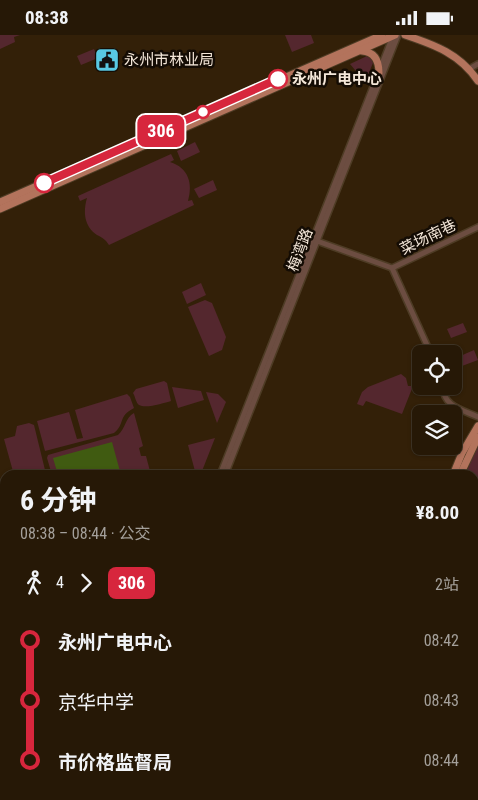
<!DOCTYPE html>
<html lang="zh">
<head>
<meta charset="utf-8">
<style>
  body { margin:0; font-family:"Roboto Condensed","Noto Sans SC",sans-serif; background:#2e2110; color:#f1f3f6; height:100vh; display:flex; flex-direction:column; font-size:19px; white-space:nowrap }
  * { box-sizing:border-box; margin:0 }
  p { font-size:16px; color:#a4a09b }
  .icon { flex:none; width:28px; height:28px; fill:none; stroke:currentColor; stroke-width:2; stroke-linecap:round; stroke-linejoin:round }
  .map { position:relative; flex:1; overflow:hidden }
  .side { position:absolute; left:0px; top:435px; width:479px; height:330px; display:flex; flex-direction:column; background:#261806; border-radius:15px 15px 0 0; box-shadow:0 1px 4px #0004,0 0 0 1px #423728 }
  .side>* { flex:none }
  .badge { padding:0 10px; border-radius:8px; font-size:18px; line-height:32px }
  .tools { position:absolute; left:412px; top:310px; display:grid; gap:10px }
  .tools a { display:grid; place-items:center; width:50px; height:50px; border-radius:8px; background:#261806; box-shadow:0 1px 4px #0004,0 0 0 1px #423728; font-size:25px }
  .map>.badge { position:absolute; translate:-50% -50%; box-shadow:0 0 0 2px #fff }
  .legs { display:flex; align-items:center; gap:8px; height:55px; padding:0 20px; font-size:16px }
  .legs p { margin-inline-start:auto }
  .head { display:flex; align-items:center; justify-content:space-between; height:85px; padding:0 20px }
  h1 { font-size:28px; font-weight:700; line-height:38px }
  ul { padding:0 20px; list-style:none }
  li { display:flex; align-items:center; gap:18px; height:60px; font-size:19px }
  li i { display:grid; place-items:center; width:8px; height:100%; margin:0 6px; background:currentColor }
  li i::after { content:''; width:12px; height:12px; margin:-6px; border:4px solid; border-radius:50%; background:#261806 }
  li p { margin-inline-start:auto }
  li:first-child i { background:linear-gradient(#0000 50%,currentColor 0) }
  li:last-child i { background:linear-gradient(currentColor 50%,#0000 0) }
  .status { display:flex; justify-content:space-between; align-items:center; height:35px; padding:0 25px; background:#261806; direction:ltr }
  .status svg { height:14px; fill:currentColor }
  .map>svg:first-child { display:block }
  .green { fill:#54272e }
  .water { fill:#405b11 }
  .lines { fill:none; stroke-linecap:round; stroke-linejoin:round }
  .minor-casing { stroke:#4e3c25; stroke-width:8 }
  .major-casing { stroke:#4e3c25; stroke-width:9 }
  .minor { stroke:#6c4d41; stroke-width:5 }
  .major { stroke:#b3735c; stroke-width:7 }
  .line-1-casing { stroke:#fff; stroke-width:11 }
  .line-1 { stroke:#d7263d; stroke-width:8 }
  .stop-1-dot { fill:#fff; stroke:#d7263d; stroke-width:2.5 }
  .labels { text-anchor:middle; stroke-width:5; stroke-linejoin:round; paint-order:stroke }
  .poi-label { font-size:15px; fill:#f4e7d9; stroke:#140c04; text-anchor:start }
  .stop-label { font-size:15px; font-weight:bold; fill:#f4e7d9; stroke:#140c04; text-anchor:start }
  .street-label { font-size:15px; fill:#f4e7d9; stroke:#140c04 }
</style>
</head>
<body>
<div class="status"><b>08:38</b><svg viewBox="0 0 49 12"><path d="M0 12V9h3v3zM5 12V6h3v6zM10 12V3h3v9zM15 12V0h3v12zM26 1h20v11H26zM47 4h2v5h-2z"/></svg></div>
<div class="map">
<svg width="478" height="765" viewBox="0 0 478 765">
  <rect width="100%" height="100%" fill="#332008"/>
  <!-- green -->
  <g class="green">
    <path d="M0,0h20l-6,2 1,5 -15,7z"/>
    <path d="M285,0h26l3,8 -22,9z"/>
    <path d="M94,14l4,9 -17,7 -4,-9z"/>
    <path d="M367,21l5,3 1,4 -8,19 -15,-18z"/>
    <path d="M195,107l5,10 -19,9 -4,-10z"/>
    <path d="M171,119l3,6 -4,2c19,6 23,22 18,39l4,-1 2,5 -85,40c-4,-6 -6,-7 -12,-10 -13,-9 -14,-23 -10,-37l-7,3 -2,-5z"/>
    <path d="M213,145l4,10 -18,8 -5,-9z"/>
    <path d="M201,248l5,12 -19,9 -5,-12z"/>
    <path d="M205,265l7,3 14,34 -4,13 -13,6 -21,-49z"/>
    <path d="M463,288l4,9 -16,6 -4,-9z"/>
    <path d="M474,315l4,10 -16,6 -4,-9z"/>
    <path d="M401,339l5,4 2,8h5l-11,28 -36,-13 -3,5 -6,-2 5,-12 6,-5z"/>
    <path d="M164,346l3,2 4,18c-7,2 -25,8 -32,4 -3,-2 -4,-9 -6,-12l3,-4z"/>
    <path d="M172,352l29,4 3,9 -26,8z"/>
    <path d="M206,357l12,2 8,8 -9,21z"/>
    <path d="M127,359l3,3 4,11c-17,9 -8,15 -20,25l-69,18 -8,-30 32,-9 8,27 6,-1 -8,-28z"/>
    <path d="M134,378l9,33 -4,2 2,8h5l5,19h-99l-5,-17 1,-3 70,-20c8,-7 7,-17 16,-22z"/>
    <path d="M29,388l5,2 11,45 -13,5h-18l-10,-36 11,-3 2,-10z"/>
    <path d="M215,403l-13,33 -6,4 -8,-30z"/>
    <path d="M478,409v190l-4,-2v-157h-9z"/>
  </g>
  <!-- water -->
  <g class="water">
    <path d="M112,407l9,33h-63l-5,-17z"/>
    <path d="M478,720v45h-37l5,-5h28v-33z"/>
  </g>
  <g class="lines">
    <defs>
      <g id="minor">
        <path d="M469,34l9,-5"/>
        <path d="M317,206l75,27"/>
        <path d="M431,319l-39,-86 86,-41"/>
        <path d="M443,351c-1,20 20,24 35,31"/>
        <path d="M220,440l173,-439"/>
        <path d="M225,440l173,-440"/>
        <path d="M0,702l5,-2"/>
      </g>
      <g id="major">
        <path d="M405,0c30,10 55,19 73,46"/>
        <path d="M362,16c13,1 17,10 17,22"/>
        <path d="M0,167l382,-167"/>
        <path d="M0,174l395,-174"/>
        <path d="M453,440l9,-22 16,-27"/>
        <path d="M460,440l18,-38"/>
        <path d="M0,464l5,17"/>
        <path d="M0,498l5,18"/>
        <path d="M0,540l5,-2"/>
        <path d="M0,548l5,-2"/>
        <path d="M0,560l5,2"/>
        <path d="M474,603l4,2"/>
        <path d="M474,608l4,2"/>
        <path d="M75,760l2,5"/>
        <path d="M84,760l2,5"/>
        <path d="M258,765l5,-5"/>
        <path d="M268,765l5,-5"/>
      </g>
    </defs>
    <!-- minor casing -->
    <use href="#minor" class="minor-casing"/>
    <!-- major casing -->
    <use href="#major" class="major-casing"/>
    <!-- minor -->
    <use href="#minor" class="minor"/>
    <!-- major -->
    <use href="#major" class="major"/>
  </g>
  <g class="lines">
    <defs>
      <path id="line-1" d="M44,148l234,-104"/>
    </defs>
    <!-- line-1 casing -->
    <use href="#line-1" class="line-1-casing"/>
    <!-- line-1 -->
    <use href="#line-1" class="line-1"/>
  </g>
  <!-- icons -->
  <defs>
    <symbol id="civic-square" viewBox="-11 -11 22 22"><rect x="-9" y="-9" width="18" height="18" rx="4" fill="#58c9e3" stroke="#140c04"/><path d="M-.6-6.5H3V-4.5H.6V-3L4-1V1h2V6H-6V1h2V-1L-.6-3ZM-1.2 2.5V6h2.4V2.5Z" fill="#111"/></symbol>
  </defs>
  <g fill-rule="evenodd">
    <use href="#civic-square" x="93" y="11" width="28" height="28"/>
  </g>
  <!-- markers -->
  <g class="stop-1-dot">
    <circle cx="278" cy="44" r="9"/>
    <circle cx="203" cy="77" r="6"/>
    <circle cx="44" cy="148" r="9"/>
  </g>
  <g class="labels">
    <!-- poi labels -->
    <g class="poi-label">
      <text x="124" y="30">永州市林业局</text>
    </g>
    <!-- stop labels -->
    <g class="stop-label">
      <text x="292" y="49">永州广电中心</text>
    </g>
    <!-- street labels -->
    <g class="street-label">
      <text transform="translate(428 202) rotate(-26)" y="5">菜场南巷</text>
      <text transform="translate(300 215) rotate(-69)" y="5">梅湾路</text>
    </g>
  </g>
</svg>
<div class="tools">
<a><svg class="icon" aria-label="locate" viewBox="0 0 24 24"><circle cx="12" cy="12" r="6"/><path d="M12 2v4M12 18v4M2 12h4M18 12h4"/></svg></a>
<a><svg class="icon" aria-label="layers" viewBox="0 0 24 24"><path d="M12 4l9 5-9 5-9-5zM3 14l9 5 9-5"/></svg></a>
</div>
<b class="badge" style="left:161px;top:96px;background:#d7263d;color:#fff">306</b>
<section class="side">
<div class="head"><div><h1>6 分钟</h1><p>08:38 – 08:44 · 公交</p></div><b>¥8.00</b></div>
<div class="legs"><svg class="icon" aria-label="walk" viewBox="0 0 24 24"><circle cx="13" cy="4" r="2"/><path d="M13 8l-2 6 4 7M11 14l-3 7M7 12l3-4h3l4 4"/></svg>4<svg class="icon" aria-label="forward" viewBox="0 0 24 24"><path d="M9 5l7 7-7 7"/></svg><b class="badge" style="background:#d7263d;color:#fff">306</b><p>2站</p></div>
<ul>
<li><i style="color:#d7263d"></i><b>永州广电中心</b><p>08:42</p></li>
<li><i style="color:#d7263d"></i><span>京华中学</span><p>08:43</p></li>
<li><i style="color:#d7263d"></i><b>市价格监督局</b><p>08:44</p></li>
</ul>
</section>
</div>
</body>
</html>
